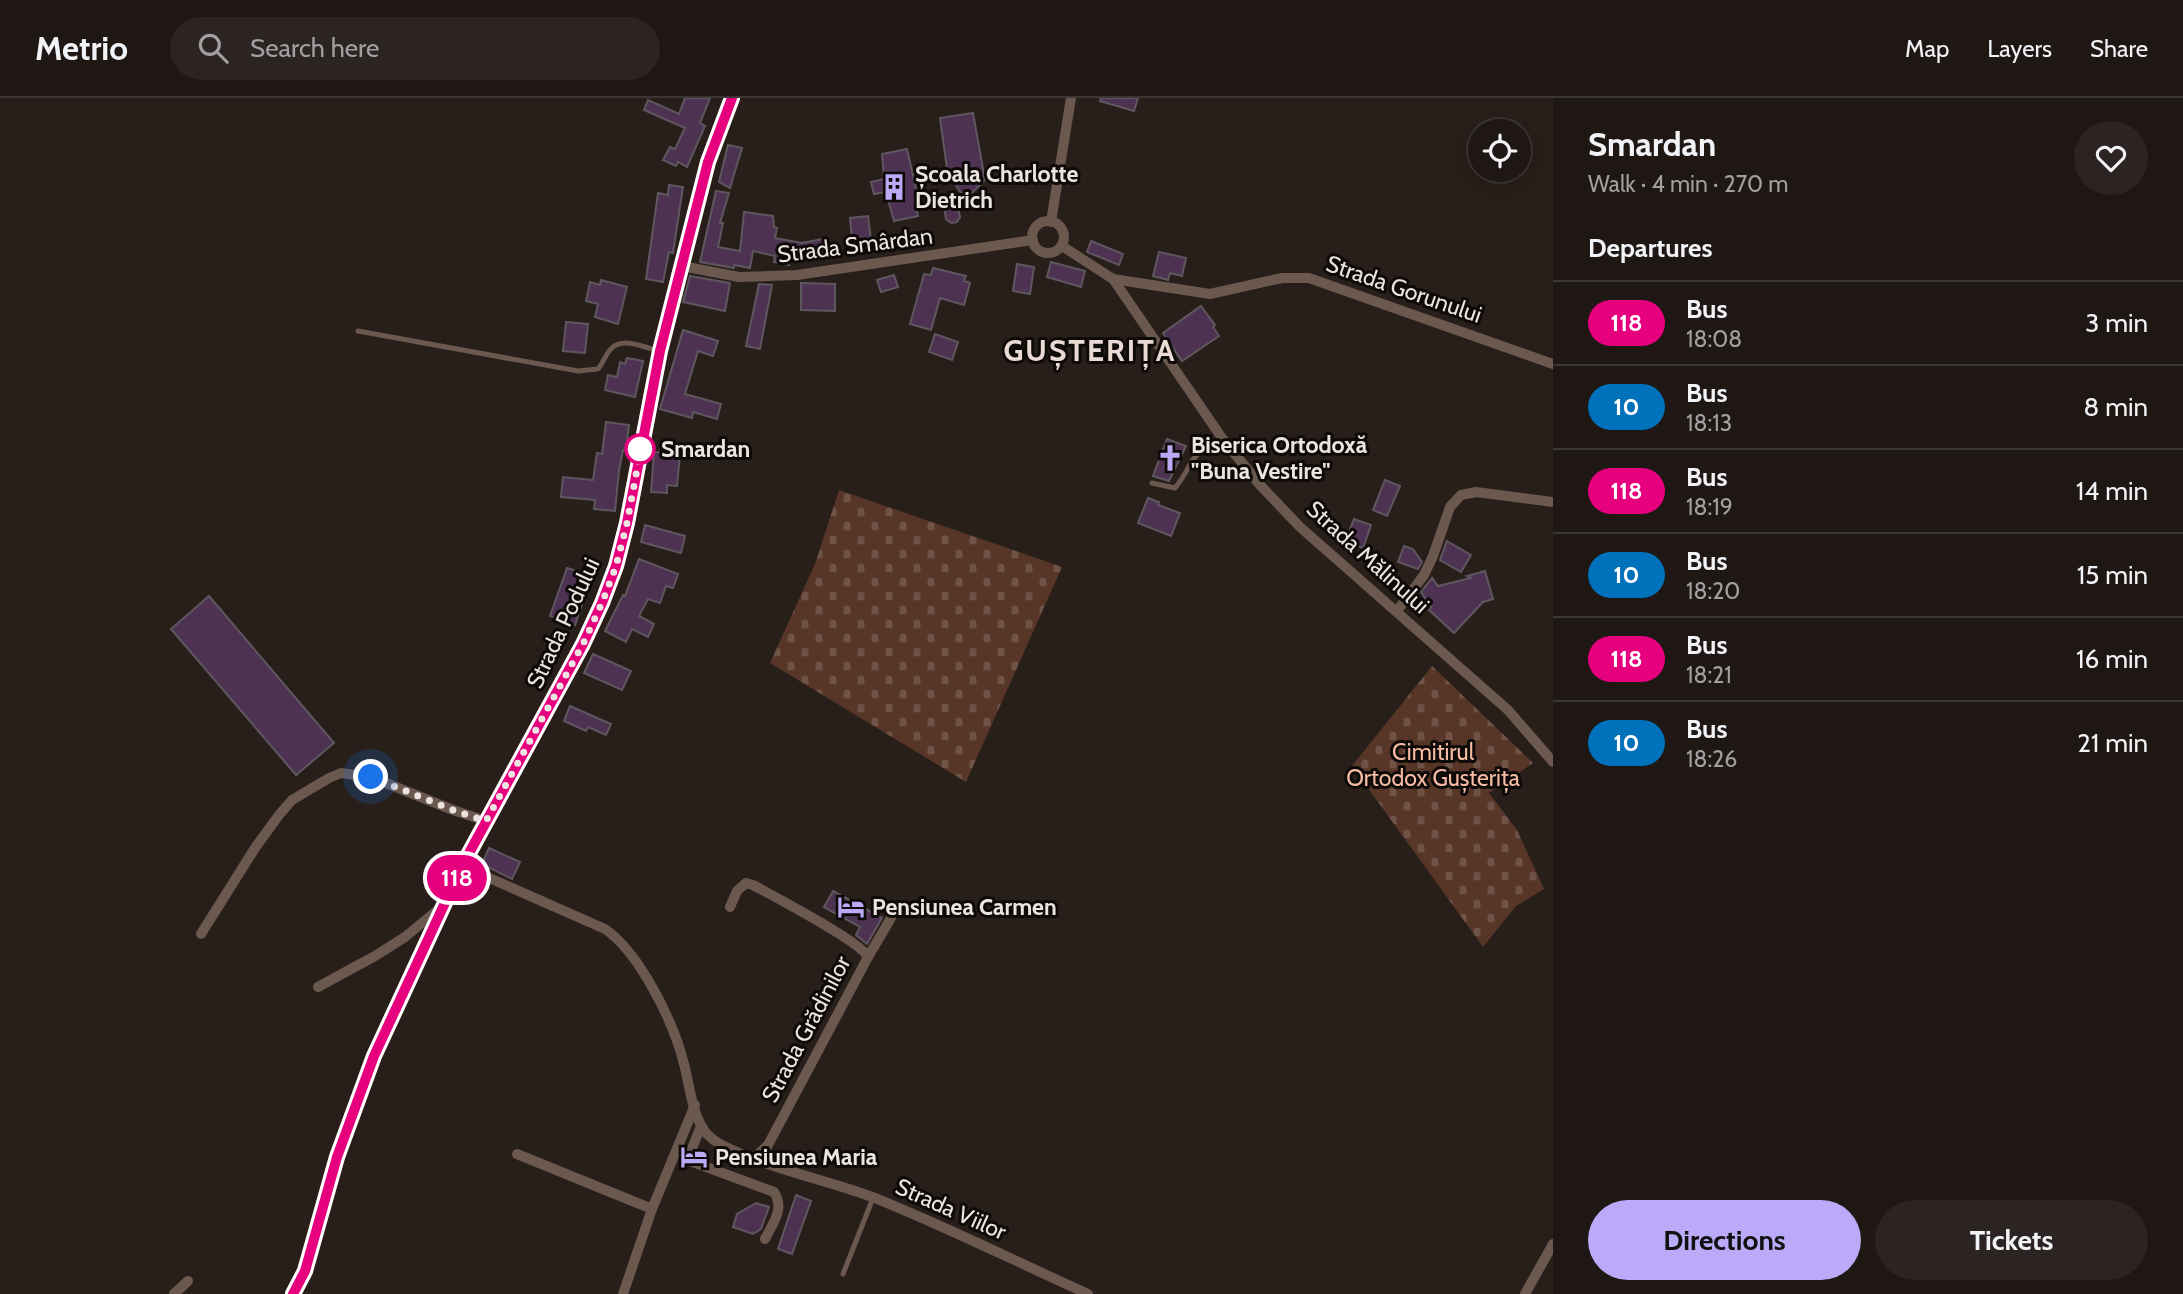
<!DOCTYPE html>
<html lang="en">
<head>
<meta charset="utf-8">
<style>
  body { margin:0; font-family:Cabin,sans-serif; background:#2c2422; color:#f1f3f6; height:100vh; display:flex; flex-direction:column; font-size:26px; white-space:nowrap }
  * { box-sizing:border-box; margin:0 }
  p { font-size:23px; color:#a19fa0 }
  .icon { flex:none; width:38px; height:38px; fill:none; stroke:currentColor; stroke-width:2; stroke-linecap:round; stroke-linejoin:round }
  .map { position:relative; flex:1; overflow:hidden }
  .sheet { display:flex; flex-direction:column; background:#1f1714; width:630px }
  .sheet>* { flex:none }
  .badge { padding:0 14px; border-radius:23px; font-size:24px; line-height:46px }
  .tools { position:absolute; left:1468px; top:21px; display:grid; gap:14px }
  .tools a { display:grid; place-items:center; width:63px; height:63px; border-radius:50%; background:#1f1714; box-shadow:0 4px 18px #0003,0 0 0 2px #3c3634; font-size:35px }
  .you { position:absolute; width:35px; height:35px; margin:-18px; border:5px solid #fff; border-radius:50%; background:#1a73e8; box-shadow:0 0 0 10px #1a73e833 }
  .map>.badge { position:absolute; translate:-50% -50%; box-shadow:0 0 0 4px #fff }
  h2 { padding:0 35px; font-size:26px; line-height:63px }
  .round { display:grid; place-items:center; flex:none; width:74px; height:74px; border-radius:37px; background:#2c2422 }
  .head { display:flex; align-items:center; justify-content:space-between; height:119px; padding:0 35px }
  h1 { font-size:33px; font-weight:700; line-height:52px }
  .action { display:flex; gap:14px; margin-top:auto; padding:14px 35px }
  .action a { flex:1; height:80px; border-radius:42px; background:#baaaf7; color:#111; font-size:28px; font-weight:700; line-height:80px; text-align:center }
  .action a+a { background:#2c2422; color:#f1f3f6 }
  ul { padding:0; list-style:none }
  li { display:flex; align-items:center; gap:21px; height:84px; padding:0 35px; border-top:2px solid #3c3634 }
  li div { flex:1 }
  li b { display:block; font-size:26px }
  li em { font-style:normal }
  li .badge { min-width:77px; font-weight:700; text-align:center }
  header { display:flex; align-items:center; gap:42px; box-sizing:border-box; height:98px; padding:0 35px; background:#1f1714; border-bottom:2px solid #3c3634 }
  header strong { font-size:33px }
  nav { display:flex; gap:38px; margin-inline-start:auto; font-size:24px }
  .search { width:490px; height:63px; background:#2c2422; display:flex; align-items:center; gap:18px; box-sizing:border-box; padding:0 24px; border-radius:38px; color:#a19fa0; font-size:26px }
  main { display:flex; flex:1; min-height:0 }
  .map>svg:first-child { display:block }
  .cemetery { fill:url(#cemetery-stones) }
  .building { fill:#4d3252; stroke:#5f5760; stroke-width:2 }
  .lines { fill:none; stroke-linecap:round; stroke-linejoin:round }
  .lane { stroke:#6b584f; stroke-width:5 }
  .street { stroke:#6b584f; stroke-width:10 }
  .secondary { stroke:#957669; stroke-width:16 }
  .line-casing { stroke:#fff; stroke-width:16 }
  .line { stroke:#e6007e; stroke-width:10 }
  .walk { stroke:#ebe4e1; stroke-width:7; stroke-dasharray:0 12.6 }
  .stop-dot { fill:#fff; stroke:#e6007e; stroke-width:3.5 }
  .labels { text-anchor:middle; stroke-width:6; stroke-linejoin:round; paint-order:stroke }
  .poi-label { font-size:23px; font-weight:bold; fill:#ebe4e1; stroke:#0e0a08; text-anchor:start }
  .street-label { font-size:23px; fill:#ebe4e1; stroke:#0e0a08 }
  .stop-label { font-size:23px; font-weight:bold; fill:#ebe4e1; stroke:#0e0a08; text-anchor:start }
  .park-label { font-size:23px; fill:#f6bba3; stroke:#0e0a08 }
  .district-label { font-size:30px; font-weight:bold; letter-spacing:2px; fill:#e9dad4; stroke:#0e0a08 }
</style>
</head>
<body>
<header>
<strong>Metrio</strong>
<div class="search"><svg class="icon" aria-label="search" viewBox="0 0 24 24"><circle cx="10" cy="10" r="6"/><path d="M15 15l6 6"/></svg>Search here</div>
<nav><a>Map</a><a>Layers</a><a>Share</a></nav>
</header>
<main>
<div class="map">
<svg width="1553" height="1196" viewBox="0 0 1553 1196">
  <defs>
    <pattern id="cemetery-stones" width="16" height="16" patternUnits="userSpaceOnUse" patternTransform="scale(1.75)"><rect width="16" height="16" fill="#573628"/><path d="M2 7V4a2 2 0 0 1 4 0v3zM10 15v-3a2 2 0 0 1 4 0v3z" fill="#6f5347"/></pattern>
  </defs>
  <rect width="100%" height="100%" fill="#291f1a"/>
  <!-- cemetery -->
  <g class="cemetery">
    <path d="M839,392l223,77 -96,215 -196,-119 45,-99z"/>
    <path d="M1432,568l101,97 -44,30 28,37 27,59 -28,17 -33,41 -131,-181z"/>
  </g>
  <!-- building -->
  <g class="building">
    <path d="M685,0h25l-10,25 5,3 -18,41 -9,-5 -2,4 -13,-6 7,-13 5,2 10,-21 -41,-18 4,-10 31,14z"/>
    <path d="M1101,0h37l-4,13 -34,-10z"/>
    <path d="M973,15l12,67 -13,13 -9,3 -8,-12 -2,-8h-5l-8,-58z"/>
    <path d="M728,47l14,3 -12,40 -11,-6z"/>
    <path d="M907,51l12,52h-4l3,15 -24,5 -8,-29 -12,2 -3,-12 13,-3 -2,-25z"/>
    <path d="M669,87l14,2 -10,66 -4,-1 -6,30 -17,-3 12,-86 10,2z"/>
    <path d="M716,93l13,2 -9,30h3l-5,24 22,4 4,-39 29,4 1,11 3,1 -2,10 27,5 21,-4 2,12 -35,6 -1,8 -15,-3 1,-6 -22,-5 -3,17 -16,-3v3l-34,-6z"/>
    <path d="M957,104l3,15 -3,5 -6,1 -5,-4 -2,-14z"/>
    <path d="M868,118l4,33 -19,2 -3,-33z"/>
    <path d="M1091,143l32,13 -4,11 -32,-13z"/>
    <path d="M1159,154l27,6 -4,18 -12,-3 -2,7 -15,-4z"/>
    <path d="M1051,164l34,9 -4,16 -34,-10z"/>
    <path d="M1017,166l17,3 -4,27 -17,-3z"/>
    <path d="M933,170l33,8 -2,5 6,2 -6,22 -24,-7 -9,32 -21,-6 14,-50 7,1z"/>
    <path d="M894,177l4,12 -17,5 -4,-12z"/>
    <path d="M690,178l40,7 -5,28 -42,-9z"/>
    <path d="M601,182l26,7 -9,37 -23,-7 3,-13 -12,-3 4,-19 10,3z"/>
    <path d="M801,185l34,1v27l-34,-1z"/>
    <path d="M759,186l13,1 -12,64 -14,-3z"/>
    <path d="M1201,208l14,19 -2,2 6,9 -37,25 -19,-28z"/>
    <path d="M566,224l22,2 -3,29 -22,-2z"/>
    <path d="M683,232l35,11 -5,15 -15,-5 -13,43 36,10 -4,15 -24,-7 -1,6 -32,-9z"/>
    <path d="M935,236l23,8 -6,18 -23,-8z"/>
    <path d="M627,260l16,3 -8,36 -30,-7 3,-15 9,2 3,-15 5,2z"/>
    <path d="M606,324l23,3 -3,25h-3l-4,21 -4,40 -21,-2 1,-9 -34,-3 2,-20 30,3 4,-27 5,1z"/>
    <path d="M1167,341l19,7 -17,35 -16,-5z"/>
    <path d="M654,354l26,2 -3,32 -10,-1v8l-16,-1z"/>
    <path d="M1385,382l15,6 -13,30 -14,-6z"/>
    <path d="M1148,400l11,4 -1,3 22,8 -9,23 -33,-13z"/>
    <path d="M1354,421l17,6 -8,23 -18,-6z"/>
    <path d="M645,427l40,11 -4,17 -40,-11z"/>
    <path d="M1447,443l24,14 -10,17 -21,-12z"/>
    <path d="M1404,448l9,3 9,13 -4,7 -20,-7z"/>
    <path d="M639,461l39,15 -5,14 -7,-2 -6,17 -12,-4 -9,17 15,8 -6,13 -16,-8 -6,13 -21,-11 18,-36 2,1z"/>
    <path d="M567,470l25,8 -17,49 -25,-9z"/>
    <path d="M1485,473l8,28 -10,3 -29,31 -25,-23 2,-3 -10,-15 11,-14 6,8 33,-8 -4,-2z"/>
    <path d="M209,498l125,147 -38,32 -125,-146z"/>
    <path d="M593,556l38,17 -9,19 -38,-17z"/>
    <path d="M570,608l41,18 -5,11 -18,-8 -2,4 -22,-10z"/>
    <path d="M489,750l31,14 -8,17 -30,-15z"/>
    <path d="M833,793l49,27 -15,26 -11,-9 4,-8 -36,-20z"/>
    <path d="M796,1097l15,6 -19,53 -14,-5z"/>
    <path d="M756,1105l13,4 -8,22 -8,5 -20,-7 4,-13z"/>
  </g>
  <g class="lines">
    <!-- lane -->
    <g class="lane">
      <path d="M358,233l220,40 20,-2c5,-6 7,-13 12,-19 11,-14 34,-3 48,1"/>
      <path d="M1152,385l23,5c23,-28 10,-38 54,-43"/>
      <path d="M843,1176l30,-76"/>
    </g>
    <!-- street -->
    <g class="street">
      <circle cx="1048" cy="139" r="16"/>
      <path d="M1051,124l20,-124"/>
      <path d="M1062,148l51,33 109,159 38,47 40,42 208,183 45,52"/>
      <path d="M682,168l57,11 58,-2 236,-35"/>
      <path d="M1113,181l97,15 72,-16h27l244,86"/>
      <path d="M1397,513l27,-36 9,-19 17,-49 11,-12 15,-3 77,10"/>
      <path d="M462,768l143,63c35,24 69,94 79,135 6,22 8,53 23,70 9,10 21,14 32,19 44,19 91,28 136,45 72,29 142,64 213,96"/>
      <path d="M730,809l7,-16 9,-8 7,2c20,11 107,56 115,72l-100,188 -15,14"/>
      <path d="M201,836l54,-86 24,-33 13,-15 37,-22 12,-5 30,4 82,33 33,11"/>
      <path d="M868,859l23,-39"/>
      <path d="M318,889l57,-31 30,-19 34,-28"/>
      <path d="M701,1028l-12,30 1,5 84,31c11,17 -1,31 -9,47"/>
      <path d="M517,1056l135,55"/>
      <path d="M174,1196l14,-13"/>
      <path d="M623,1196l29,-85 43,-104"/>
      <path d="M1525,1196l28,-50"/>
    </g>
    <!-- secondary -->
    <path class="secondary" d="M293,1196l12,-23 32,-114 37,-101 88,-190 121,-222 19,-41 14,-37 11,-43 33,-172 48,-189 24,-64"/>
  </g>
  <g class="lines">
    <defs>
      <path id="line" d="M293,1196l12,-23 32,-114 37,-101 88,-190 121,-222 19,-41 14,-37 11,-43 33,-172 48,-189 24,-64"/>
    </defs>
    <!-- line casing -->
    <use href="#line" class="line-casing"/>
    <!-- line -->
    <use href="#line" class="line"/>
    <!-- walk -->
    <path class="walk" d="M371,679l82,33 33,11 97,-177 19,-41 14,-37 11,-43 15,-80 -2,6"/>
  </g>
  <!-- icons -->
  <defs>
    <symbol id="building-bare" viewBox="-9 -9 18 18"><path d="M-4-6H4V6H1V3H-1V6H-4ZM-2.5-4.3h1.7v1.8h-1.7ZM.8-4.3h1.7v1.8H.8ZM-2.5-1h1.7V.8h-1.7ZM.8-1h1.7V.8H.8Z" fill="#baaaf7" stroke="#0e0a08" stroke-width="2.5" paint-order="stroke"/></symbol>
    <symbol id="church-bare" viewBox="-9 -9 18 18"><path d="M-1.2-6h2.4v3.5h3.3v2.4h-3.3V6h-2.4V-.1h-3.3v-2.4h3.3Z" fill="#baaaf7" stroke="#0e0a08" stroke-width="2.5" paint-order="stroke"/></symbol>
    <symbol id="hotel-bare" viewBox="-9 -9 18 18"><path d="M-6-4.5h1.5V1H6V5H4.5V3h-9V5H-6ZM-4 0a1.8 1.8 0 1 1 3.6 0ZM.5 0V-2.5h3Q6-2.5 6 0Z" fill="#baaaf7" stroke="#0e0a08" stroke-width="2.5" paint-order="stroke"/></symbol>
  </defs>
  <g fill-rule="evenodd">
    <use href="#building-bare" x="875" y="70" width="38" height="38"/>
    <use href="#church-bare" x="1151" y="341" width="38" height="38"/>
    <use href="#hotel-bare" x="832" y="790" width="38" height="38"/>
    <use href="#hotel-bare" x="675" y="1040" width="38" height="38"/>
  </g>
  <!-- markers -->
  <circle class="stop-dot" cx="640" cy="351" r="14"/>
  <g class="labels">
    <!-- poi labels -->
    <g class="poi-label">
      <text x="915" y="84">Școala Charlotte<tspan x="915" dy="26">Dietrich</tspan></text>
      <text x="1191" y="355">Biserica Ortodoxă<tspan x="1191" dy="26">"Buna Vestire"</tspan></text>
      <text x="872" y="817">Pensiunea Carmen</text>
      <text x="715" y="1067">Pensiunea Maria</text>
    </g>
    <!-- street labels -->
    <g class="street-label">
      <text transform="translate(855 147) rotate(-7)" y="8">Strada Smârdan</text>
      <text transform="translate(1404 191) rotate(19)" y="8">Strada Gorunului</text>
      <text transform="translate(1368 459) rotate(42)" y="8">Strada Mălinului</text>
      <text transform="translate(563 525) rotate(-65)" y="8">Strada Podului</text>
      <text transform="translate(806 931) rotate(-62)" y="8">Strada Grădinilor</text>
      <text transform="translate(951 1111) rotate(24)" y="8">Strada Viilor</text>
    </g>
    <!-- stop labels -->
    <g class="stop-label">
      <text x="661" y="359">Smardan</text>
    </g>
    <!-- park labels -->
    <g class="park-label">
      <text x="1433" y="662">Cimitirul<tspan x="1433" dy="26">Ortodox Gușterița</tspan></text>
    </g>
    <!-- district labels -->
    <g class="district-label">
      <text x="1090" y="263">GUȘTERIȚA</text>
    </g>
  </g>
</svg>
<div class="tools">
<a><svg class="icon" aria-label="locate" viewBox="0 0 24 24"><circle cx="12" cy="12" r="6"/><path d="M12 2v4M12 18v4M2 12h4M18 12h4"/></svg></a>
</div>
<div class="you" style="left:371px;top:679px"></div>
<b class="badge" style="left:457px;top:780px;background:#e6007e;color:#fff">118</b>
</div>
<section class="sheet">
<div class="head"><div><h1>Smardan</h1><p>Walk · 4 min · 270 m</p></div><a class="round"><svg class="icon" aria-label="heart" viewBox="0 0 24 24"><path d="M12 20l-8-8c-3-5 5-10 8-4 3-6 11-1 8 4z"/></svg></a></div>
<h2>Departures</h2>
<ul>
<li><span class="badge" style="background:#e6007e;color:#fff">118</span><div><b>Bus</b><p>18:08</p></div><em>3 min</em></li>
<li><span class="badge" style="background:#0072bc;color:#fff">10</span><div><b>Bus</b><p>18:13</p></div><em>8 min</em></li>
<li><span class="badge" style="background:#e6007e;color:#fff">118</span><div><b>Bus</b><p>18:19</p></div><em>14 min</em></li>
<li><span class="badge" style="background:#0072bc;color:#fff">10</span><div><b>Bus</b><p>18:20</p></div><em>15 min</em></li>
<li><span class="badge" style="background:#e6007e;color:#fff">118</span><div><b>Bus</b><p>18:21</p></div><em>16 min</em></li>
<li><span class="badge" style="background:#0072bc;color:#fff">10</span><div><b>Bus</b><p>18:26</p></div><em>21 min</em></li>
</ul>
<div class="action"><a>Directions</a><a>Tickets</a></div>
</section>
</main>
</body>
</html>
